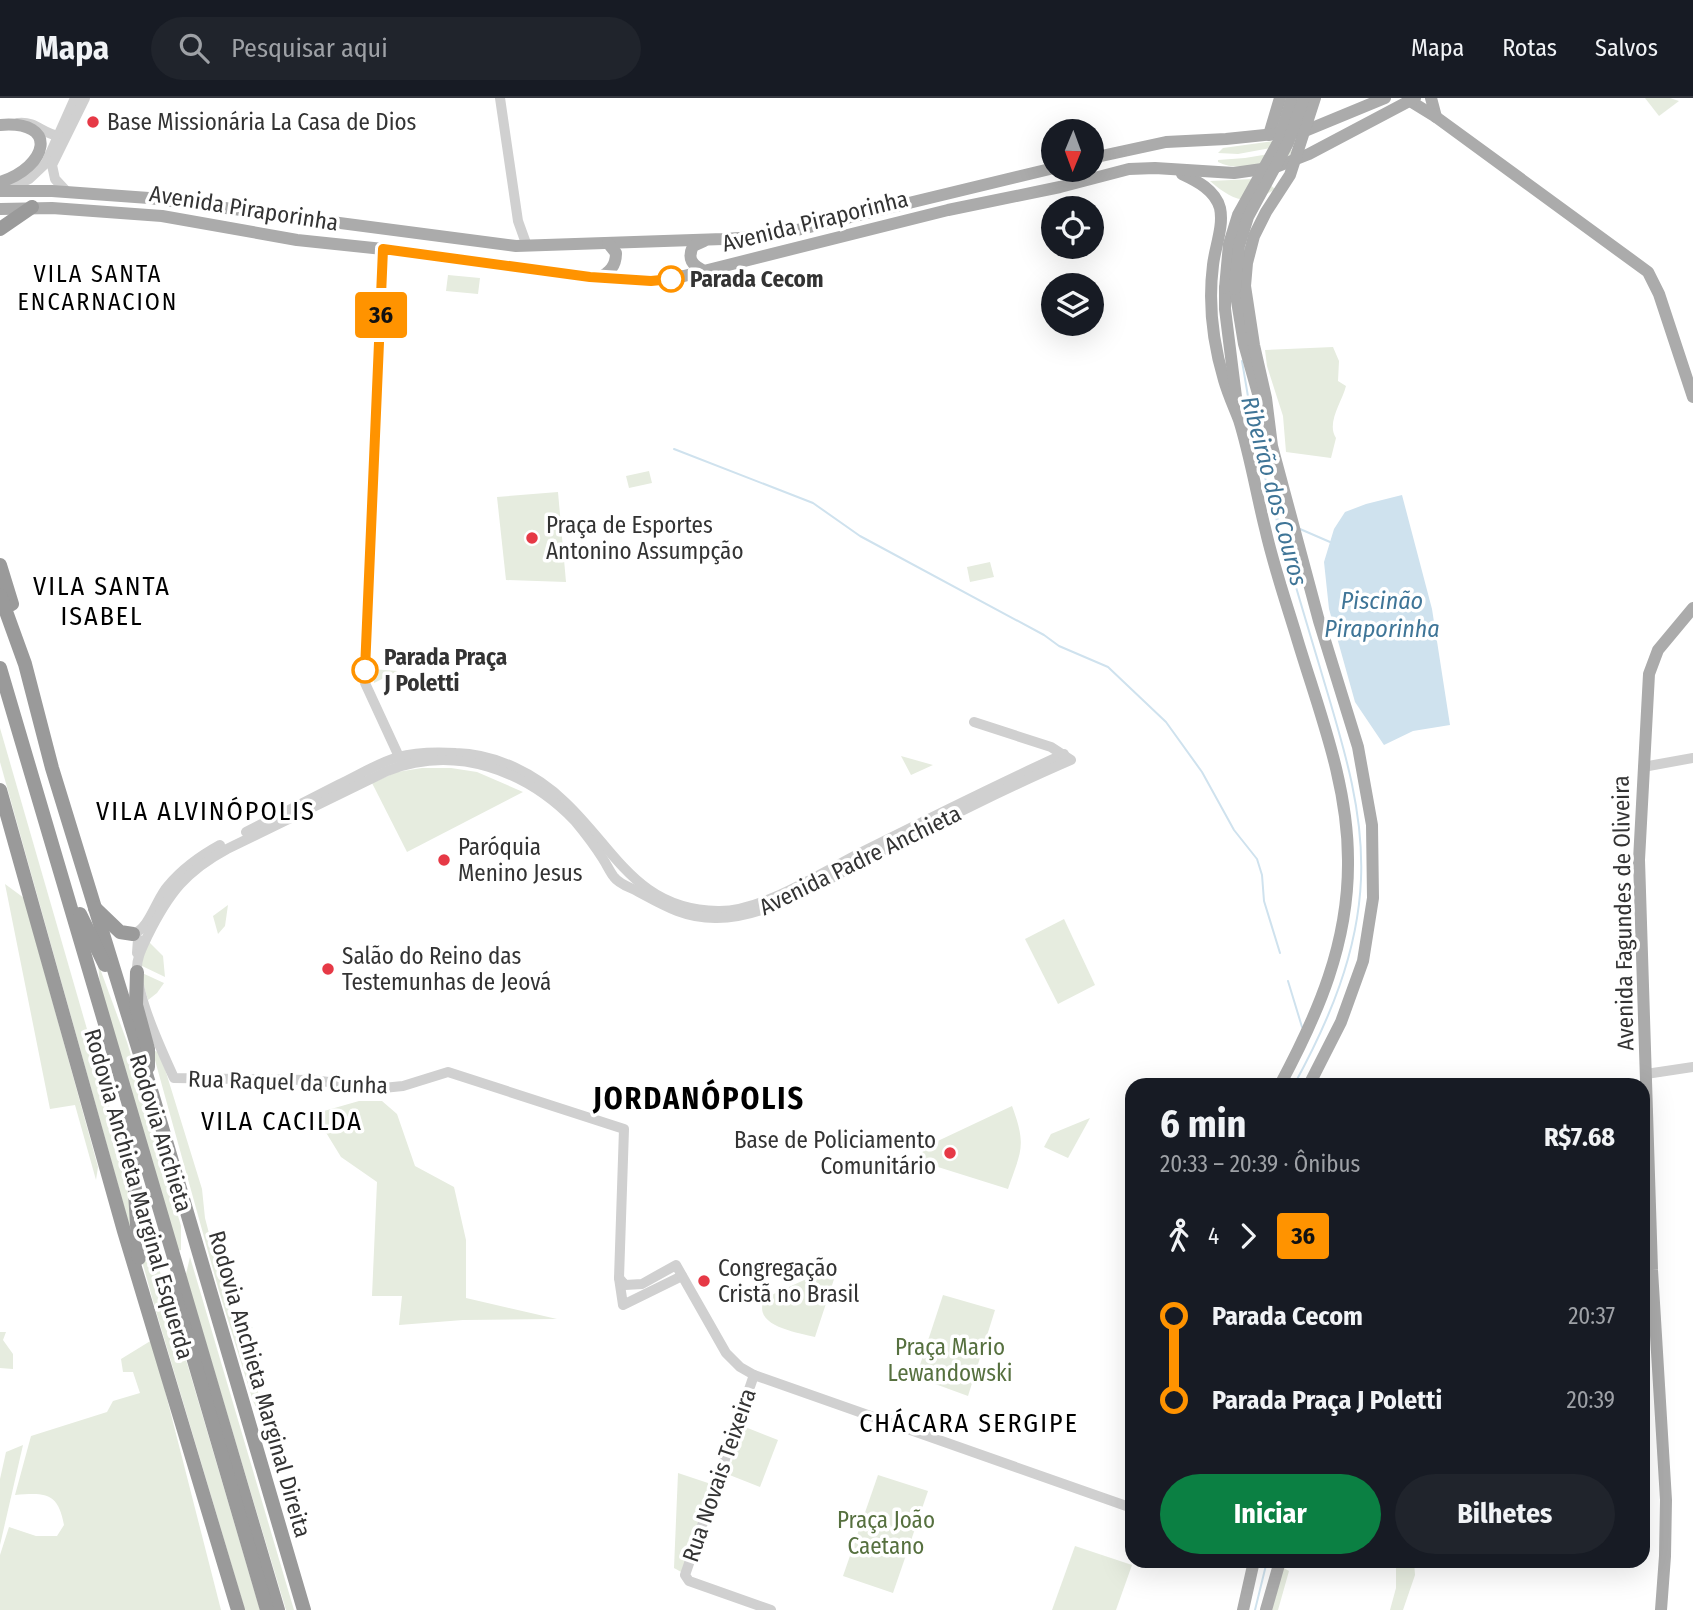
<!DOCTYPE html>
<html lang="pt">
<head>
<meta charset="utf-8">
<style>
  body { margin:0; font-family:"Fira Sans Condensed",sans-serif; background:#20242c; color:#f1f3f6; height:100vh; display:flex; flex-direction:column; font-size:26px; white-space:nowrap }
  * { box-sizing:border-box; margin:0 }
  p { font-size:23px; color:#9ea1a6 }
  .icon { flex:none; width:38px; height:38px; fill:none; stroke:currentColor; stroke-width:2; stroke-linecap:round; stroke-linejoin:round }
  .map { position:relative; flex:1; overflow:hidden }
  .drawer { position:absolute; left:1125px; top:980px; width:525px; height:490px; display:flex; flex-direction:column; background:#171b24; border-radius:21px; box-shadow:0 7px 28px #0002 }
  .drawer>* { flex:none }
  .badge { padding:0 14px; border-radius:5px; font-size:24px; line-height:46px }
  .needle { width:46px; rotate:181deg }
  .tools { position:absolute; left:1041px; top:21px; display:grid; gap:14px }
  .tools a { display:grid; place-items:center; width:63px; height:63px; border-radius:50%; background:#171b24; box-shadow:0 7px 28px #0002; font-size:35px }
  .map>.badge { position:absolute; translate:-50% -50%; box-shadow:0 0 0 4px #fff }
  .legs { display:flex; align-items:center; gap:10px; height:77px; padding:0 35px; font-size:23px }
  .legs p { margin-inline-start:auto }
  .overview { display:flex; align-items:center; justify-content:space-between; height:119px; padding:0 35px }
  h1 { font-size:38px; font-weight:700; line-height:52px }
  .action { display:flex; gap:14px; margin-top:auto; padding:14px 35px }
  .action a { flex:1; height:80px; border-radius:42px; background:#0b8043; color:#fff; font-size:28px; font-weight:700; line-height:80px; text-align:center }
  .action a+a { background:#20242c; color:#f1f3f6 }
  ul { padding:0 35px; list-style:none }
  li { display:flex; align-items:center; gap:24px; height:84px; font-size:26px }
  li i { display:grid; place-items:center; width:10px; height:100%; margin:0 9px; background:currentColor }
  li i::after { content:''; width:18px; height:18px; margin:-9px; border:5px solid; border-radius:50%; background:#171b24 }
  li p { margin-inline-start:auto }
  li:first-child i { background:linear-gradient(#0000 50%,currentColor 0) }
  li:last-child i { background:linear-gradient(currentColor 50%,#0000 0) }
  header { display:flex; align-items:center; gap:42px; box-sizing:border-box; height:98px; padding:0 35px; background:#171b24; border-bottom:2px solid #363941 }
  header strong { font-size:33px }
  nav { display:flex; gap:38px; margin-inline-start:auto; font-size:24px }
  .search { width:490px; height:63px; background:#20242c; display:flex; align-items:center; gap:18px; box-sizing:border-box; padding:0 24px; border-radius:38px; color:#9ea1a6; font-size:26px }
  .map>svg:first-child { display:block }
  .green { fill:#e6ecdf }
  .water { fill:#cfe2ee }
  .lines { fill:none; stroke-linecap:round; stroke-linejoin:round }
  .stream { stroke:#cfe2ee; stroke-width:2 }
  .minor { stroke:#d0d0d0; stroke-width:10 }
  .major { stroke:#ababab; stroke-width:12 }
  .highway { stroke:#9a9a9a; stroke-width:14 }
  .major-bridge { stroke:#ababab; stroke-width:12 }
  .line-1-casing { stroke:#fff; stroke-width:16 }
  .line-1 { stroke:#ff9300; stroke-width:10 }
  .poi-dot { fill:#e63946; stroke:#fff; stroke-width:2.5 }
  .stop-1-dot { fill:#fff; stroke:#ff9300; stroke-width:3.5 }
  .labels { text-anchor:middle; stroke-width:7; stroke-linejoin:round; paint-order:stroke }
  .poi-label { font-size:23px; fill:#333; stroke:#fff; text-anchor:start }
  .street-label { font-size:23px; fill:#333; stroke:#fff }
  .stop-label { font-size:23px; font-weight:bold; fill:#333; stroke:#fff; text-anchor:start }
  .park-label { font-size:23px; fill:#56703f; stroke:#fff }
  .neighbourhood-label { font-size:24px; letter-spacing:2px; fill:#000; stroke:#fff }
  .water-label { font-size:24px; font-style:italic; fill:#3f7597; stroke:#fff }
  .quarter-label { font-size:26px; letter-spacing:2px; fill:#000; stroke:#fff }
  .district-label { font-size:30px; font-weight:bold; letter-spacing:2px; fill:#000; stroke:#fff }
</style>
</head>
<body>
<header>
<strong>Mapa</strong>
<div class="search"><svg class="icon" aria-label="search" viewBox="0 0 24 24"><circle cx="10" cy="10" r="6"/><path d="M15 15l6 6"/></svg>Pesquisar aqui</div>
<nav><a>Mapa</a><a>Rotas</a><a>Salvos</a></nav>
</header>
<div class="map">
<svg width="1693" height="1512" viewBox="0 0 1693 1512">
  <rect width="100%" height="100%" fill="#fff"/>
  <!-- green -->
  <g class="green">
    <path d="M1645,0h25l9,3 -20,15z"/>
    <path d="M1274,43l19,3 -55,10 -20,-1 5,-5z"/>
    <path d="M1292,52l-2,5c-22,8 -50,18 -72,7v-2l27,-2z"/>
    <path d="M1253,81l16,5 6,5c-27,18 -42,12 -65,-8z"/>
    <path d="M448,177l32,3 -2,16 -32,-3z"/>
    <path d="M1333,249l6,14 -1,20 8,5c-4,16 -20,37 -10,52l-5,20 -45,-6 -3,-36 -16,-50 -2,-16z"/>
    <path d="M649,373l3,12 -23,5 -3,-12z"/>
    <path d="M558,394l8,90 -60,-2 -9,-83z"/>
    <path d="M990,464l4,15 -24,5 -3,-15z"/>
    <path d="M372,571l26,2 -24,12z"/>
    <path d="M0,630l130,450v50l-130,-466z"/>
    <path d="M901,658l32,9 -22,10z"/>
    <path d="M422,670h29l26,4 46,20 -116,60 -35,-69 25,-11z"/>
    <path d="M5,786l19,14 74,269 -2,13 -21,-75 -25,4z"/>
    <path d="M228,807l-3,21 -7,8 -5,-18z"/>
    <path d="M1064,821l31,66 -37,19 -33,-65z"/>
    <path d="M149,844l14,14 2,21 -25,-12z"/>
    <path d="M98,865l29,79 54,184v24l-3,1 -78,-265z"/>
    <path d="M140,874l24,11 -7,10 -9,7z"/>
    <path d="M155,953l3,1 7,17 37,120 3,29 26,99 22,11 -12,2 24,87 -7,-6 -5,-10 -34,-110 -66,-238z"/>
    <path d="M359,1003h23l15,13 18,52 39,21 12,53v58l91,21 -94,1 -64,5 3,-29h-30l5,-114 -36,-25 -19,-31 2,-15z"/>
    <path d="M1012,1008c15,40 9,45 -4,83l-86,-27 -2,-5 5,-10z"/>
    <path d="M1090,1020l-22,40 -24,-11 7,-13z"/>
    <path d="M140,1106l120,406h-15l-92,-309 -11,-40z"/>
    <path d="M190,1159l104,353h-8l-98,-327 -2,-9z"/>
    <path d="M839,1166l-24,73c-18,-5 -65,-11 -50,-39z"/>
    <path d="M943,1197l52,15 -27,86 -52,-19z"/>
    <path d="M0,1234h6l-3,8 10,14v15l-13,-1z"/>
    <path d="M152,1242l69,270h-221v-55l9,-28 27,9h21l7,-11c-6,-34 -20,-32 -49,-30l16,-59 76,-24 6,-11 27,-8 -7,-21h-10l-2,-13z"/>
    <path d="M745,1329l33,13 -18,47 -33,-13z"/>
    <path d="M23,1347l-23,100v-66l6,-27z"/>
    <path d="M678,1375l33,11 -28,89 -9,-5z"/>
    <path d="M878,1377l50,16 -35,102 -50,-17z"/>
    <path d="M1075,1448l57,19 -16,45h-64z"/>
    <path d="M1396,1463h18l1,14 -12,35h-13l6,-22z"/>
    <path d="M1282,1469l7,4 -11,39h-8z"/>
  </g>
  <!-- water -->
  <path class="water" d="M1402,397l30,114 18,116 -37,6 -29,14 -29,-43 -26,-93 -5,-47 10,-33 11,-17 21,-8z"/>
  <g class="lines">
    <!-- stream -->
    <g class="stream">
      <path d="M1242,263l12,71 12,49c17,64 36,127 55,190 20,68 43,136 40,208 -3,74 -32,142 -67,206"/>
      <path d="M674,351l139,54 47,33 184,99 15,11 49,21 58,55 36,50 32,58 23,29 5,16 2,26 16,52"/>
      <path d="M1277,421l11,5"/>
      <path d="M1300,431l30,13"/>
      <path d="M1288,883l14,46"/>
      <path d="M1255,1512l12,-49"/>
    </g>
    <!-- minor -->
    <g class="minor">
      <path d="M500,0l18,123 9,25"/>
      <path d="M18,25c20,-2 24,12 43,13"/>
      <path d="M7,92l22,-11 17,-16 29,-65"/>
      <path d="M67,94l-12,-13 -3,-14 33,-67"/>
      <path d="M383,151l-18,434 36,78"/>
      <path d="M1643,669l50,-9"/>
      <path d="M246,734c31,-16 63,-32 94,-48 19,-9 38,-21 58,-27 18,-5 40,-5 58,-4 40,1 80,21 109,49 50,47 72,108 153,109 44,1 106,-40 146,-60 66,-33 132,-66 200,-97"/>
      <path d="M137,855l1,-14 -5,-5c17,-6 23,-35 35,-48 15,-18 32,-30 52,-41"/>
      <path d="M1646,976l47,-7"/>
      <path d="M682,1178l-59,29 -4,-27 5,-149 -176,-57 -45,14 -20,2 -72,-8 -137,-2c-13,-29 -35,-76 -37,-107 -1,-13 6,-25 11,-36 21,-42 38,-64 79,-86l160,-78c68,-27 139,-1 188,50 10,12 20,25 28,38 4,6 7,13 11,18 5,7 15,10 23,14 26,14 47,27 78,27 54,1 118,-42 165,-66 63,-32 126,-64 191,-92l-20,-13 -77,-25"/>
      <path d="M619,1180l6,7 17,-1 34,-19 50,88 14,14 14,8 378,133"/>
      <path d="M754,1277l-69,200 4,6 82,29"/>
    </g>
    <!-- major -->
    <g class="major">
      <path d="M1431,0l5,19"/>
      <path d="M1410,3l26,16 212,155 11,22 34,103"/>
      <path d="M0,27c60,-5 48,42 0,57"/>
      <path d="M1269,37l11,-37"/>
      <path d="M1092,60l74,-16 60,-3 79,-8 80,-33"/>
      <path d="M1182,76c15,7 33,16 38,34 4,18 -5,39 -7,57 -5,39 0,78 11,115 4,14 10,27 15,40 11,35 17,72 26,108 8,36 20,71 31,107 22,74 52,147 52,225 1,83 -30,154 -68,225"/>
      <path d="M0,93h52l97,7 367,48 207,-7 33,-2 41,-7 257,-62"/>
      <path d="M0,111l52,-1 110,8 135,24 86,9 207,28 61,4 33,-5 264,-66 112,-23 69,-18 26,-1 79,5 42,-6 33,-13 106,-56"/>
      <path d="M704,173c-12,-6 -17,-12 -11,-25l11,-5"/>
      <path d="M599,180c11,-6 17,-12 17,-25l-8,-10"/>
      <path d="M1225,190v21l11,88"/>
      <path d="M1235,191l9,55 16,57"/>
      <path d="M1309,987l32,-63 22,-61 10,-63 -1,-73 -14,-78 -39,-126 -47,-175 -6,-48 -12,-53 -9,-59 2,-23 7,-27 12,-24 24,-37 25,-77"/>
      <path d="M1243,1512l11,-49"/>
      <path d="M1266,1512l14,-49"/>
      <path d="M1661,1512l4,-54 1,-56 -14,-230 -13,-410 10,-186 9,-24 35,-42"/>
    </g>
    <!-- highway -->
    <g class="highway">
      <path d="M0,131l32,-22"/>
      <path d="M0,467l12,39"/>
      <path d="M0,497l25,69 27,104 99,322 153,520"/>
      <path d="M0,570l278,942"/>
      <path d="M0,692l124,441 114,379"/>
      <path d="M95,810l25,24 13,2"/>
      <path d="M80,816l25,51"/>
      <path d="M137,874l-1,33 12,44v18"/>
      <path d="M124,1026l10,51 5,83"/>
      <path d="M174,1194l93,318"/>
    </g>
    <!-- major-bridge -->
    <g class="major-bridge">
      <path d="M1225,190l4,-44 9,-29 41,-74 13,-43"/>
      <path d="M1235,191l4,-43 9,-29 40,-74 16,-45"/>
    </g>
  </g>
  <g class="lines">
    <defs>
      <path id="line-1" d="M365,572l18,-421 207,28 61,4 20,-2"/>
    </defs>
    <!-- line-1 casing -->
    <use href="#line-1" class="line-1-casing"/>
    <!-- line-1 -->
    <use href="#line-1" class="line-1"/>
  </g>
  <!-- markers -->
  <g class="poi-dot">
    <circle cx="93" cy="24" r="7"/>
    <circle cx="532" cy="440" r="7"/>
    <circle cx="444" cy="762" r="7"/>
    <circle cx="328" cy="871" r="7"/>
    <circle cx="950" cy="1055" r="7"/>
    <circle cx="704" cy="1183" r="7"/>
  </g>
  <g class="stop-1-dot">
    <circle cx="671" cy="181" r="12"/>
    <circle cx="365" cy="572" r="12"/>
  </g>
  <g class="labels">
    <!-- poi labels -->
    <g class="poi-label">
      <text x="107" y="32">Base Missionária La Casa de Dios</text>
      <text x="546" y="435">Praça de Esportes<tspan x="546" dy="26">Antonino Assumpção</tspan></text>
      <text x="458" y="757">Paróquia<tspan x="458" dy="26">Menino Jesus</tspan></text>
      <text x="342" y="866">Salão do Reino das<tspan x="342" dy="26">Testemunhas de Jeová</tspan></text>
      <text x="936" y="1050" text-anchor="end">Base de Policiamento<tspan x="936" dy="26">Comunitário</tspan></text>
      <text x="718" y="1178">Congregação<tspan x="718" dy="26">Cristã no Brasil</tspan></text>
    </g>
    <!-- street labels -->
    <g class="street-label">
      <text transform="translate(244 110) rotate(9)" y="8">Avenida Piraporinha</text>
      <text transform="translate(815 123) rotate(-14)" y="8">Avenida Piraporinha</text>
      <text transform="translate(860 762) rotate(-26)" y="8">Avenida Padre Anchieta</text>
      <text transform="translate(1623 815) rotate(-91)" y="8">Avenida Fagundes de Oliveira</text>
      <text transform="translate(288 984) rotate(2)" y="8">Rua Raquel da Cunha</text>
      <text transform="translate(161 1035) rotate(73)" y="8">Rodovia Anchieta</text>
      <text transform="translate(139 1096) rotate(74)" y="8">Rodovia Anchieta Marginal Esquerda</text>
      <text transform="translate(260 1286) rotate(74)" y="8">Rodovia Anchieta Marginal Direita</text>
      <text transform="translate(719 1377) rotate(-71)" y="8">Rua Novais Teixeira</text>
    </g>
    <!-- stop labels -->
    <g class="stop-label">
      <text x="690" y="189">Parada Cecom</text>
      <text x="384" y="567">Parada Praça<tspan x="384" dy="26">J Poletti</tspan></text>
    </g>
    <!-- park labels -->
    <g class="park-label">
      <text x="950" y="1257">Praça Mario<tspan x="950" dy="26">Lewandowski</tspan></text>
      <text x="886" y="1430">Praça João<tspan x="886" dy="26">Caetano</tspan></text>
    </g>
    <!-- neighbourhood labels -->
    <g class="neighbourhood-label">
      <text x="98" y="184">VILA SANTA<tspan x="98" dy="28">ENCARNACION</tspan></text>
    </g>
    <!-- water labels -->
    <g class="water-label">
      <text transform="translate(1274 393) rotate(75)" y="8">Ribeirão dos Couros</text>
      <text x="1382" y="511">Piscinão<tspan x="1382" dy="28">Piraporinha</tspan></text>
    </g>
    <!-- quarter labels -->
    <g class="quarter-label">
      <text x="102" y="497">VILA SANTA<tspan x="102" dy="30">ISABEL</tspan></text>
      <text x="206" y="722">VILA ALVINÓPOLIS</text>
      <text x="282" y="1032">VILA CACILDA</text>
      <text x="969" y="1334">CHÁCARA SERGIPE</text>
    </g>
    <!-- district labels -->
    <g class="district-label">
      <text x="699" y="1011">JORDANÓPOLIS</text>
    </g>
  </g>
</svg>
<div class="tools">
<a><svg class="needle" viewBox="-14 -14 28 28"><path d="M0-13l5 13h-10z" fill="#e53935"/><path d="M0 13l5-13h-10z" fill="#9ea1a6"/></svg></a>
<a><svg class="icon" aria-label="locate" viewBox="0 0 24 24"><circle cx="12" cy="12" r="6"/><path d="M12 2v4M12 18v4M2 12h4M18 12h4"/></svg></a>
<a><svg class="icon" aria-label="layers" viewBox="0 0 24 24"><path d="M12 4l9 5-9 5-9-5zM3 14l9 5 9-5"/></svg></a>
</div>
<b class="badge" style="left:381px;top:217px;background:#ff9300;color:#111">36</b>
<section class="drawer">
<div class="overview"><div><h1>6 min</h1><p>20:33 – 20:39 · Ônibus</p></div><b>R$7.68</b></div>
<div class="legs"><svg class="icon" aria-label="walk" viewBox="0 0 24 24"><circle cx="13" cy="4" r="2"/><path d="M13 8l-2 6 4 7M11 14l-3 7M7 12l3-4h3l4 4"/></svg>4<svg class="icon" aria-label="forward" viewBox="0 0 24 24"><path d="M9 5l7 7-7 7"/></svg><b class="badge" style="background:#ff9300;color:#111">36</b></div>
<ul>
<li><i style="color:#ff9300"></i><b>Parada Cecom</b><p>20:37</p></li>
<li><i style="color:#ff9300"></i><b>Parada Praça J Poletti</b><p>20:39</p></li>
</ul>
<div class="action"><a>Iniciar</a><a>Bilhetes</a></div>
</section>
</div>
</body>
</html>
